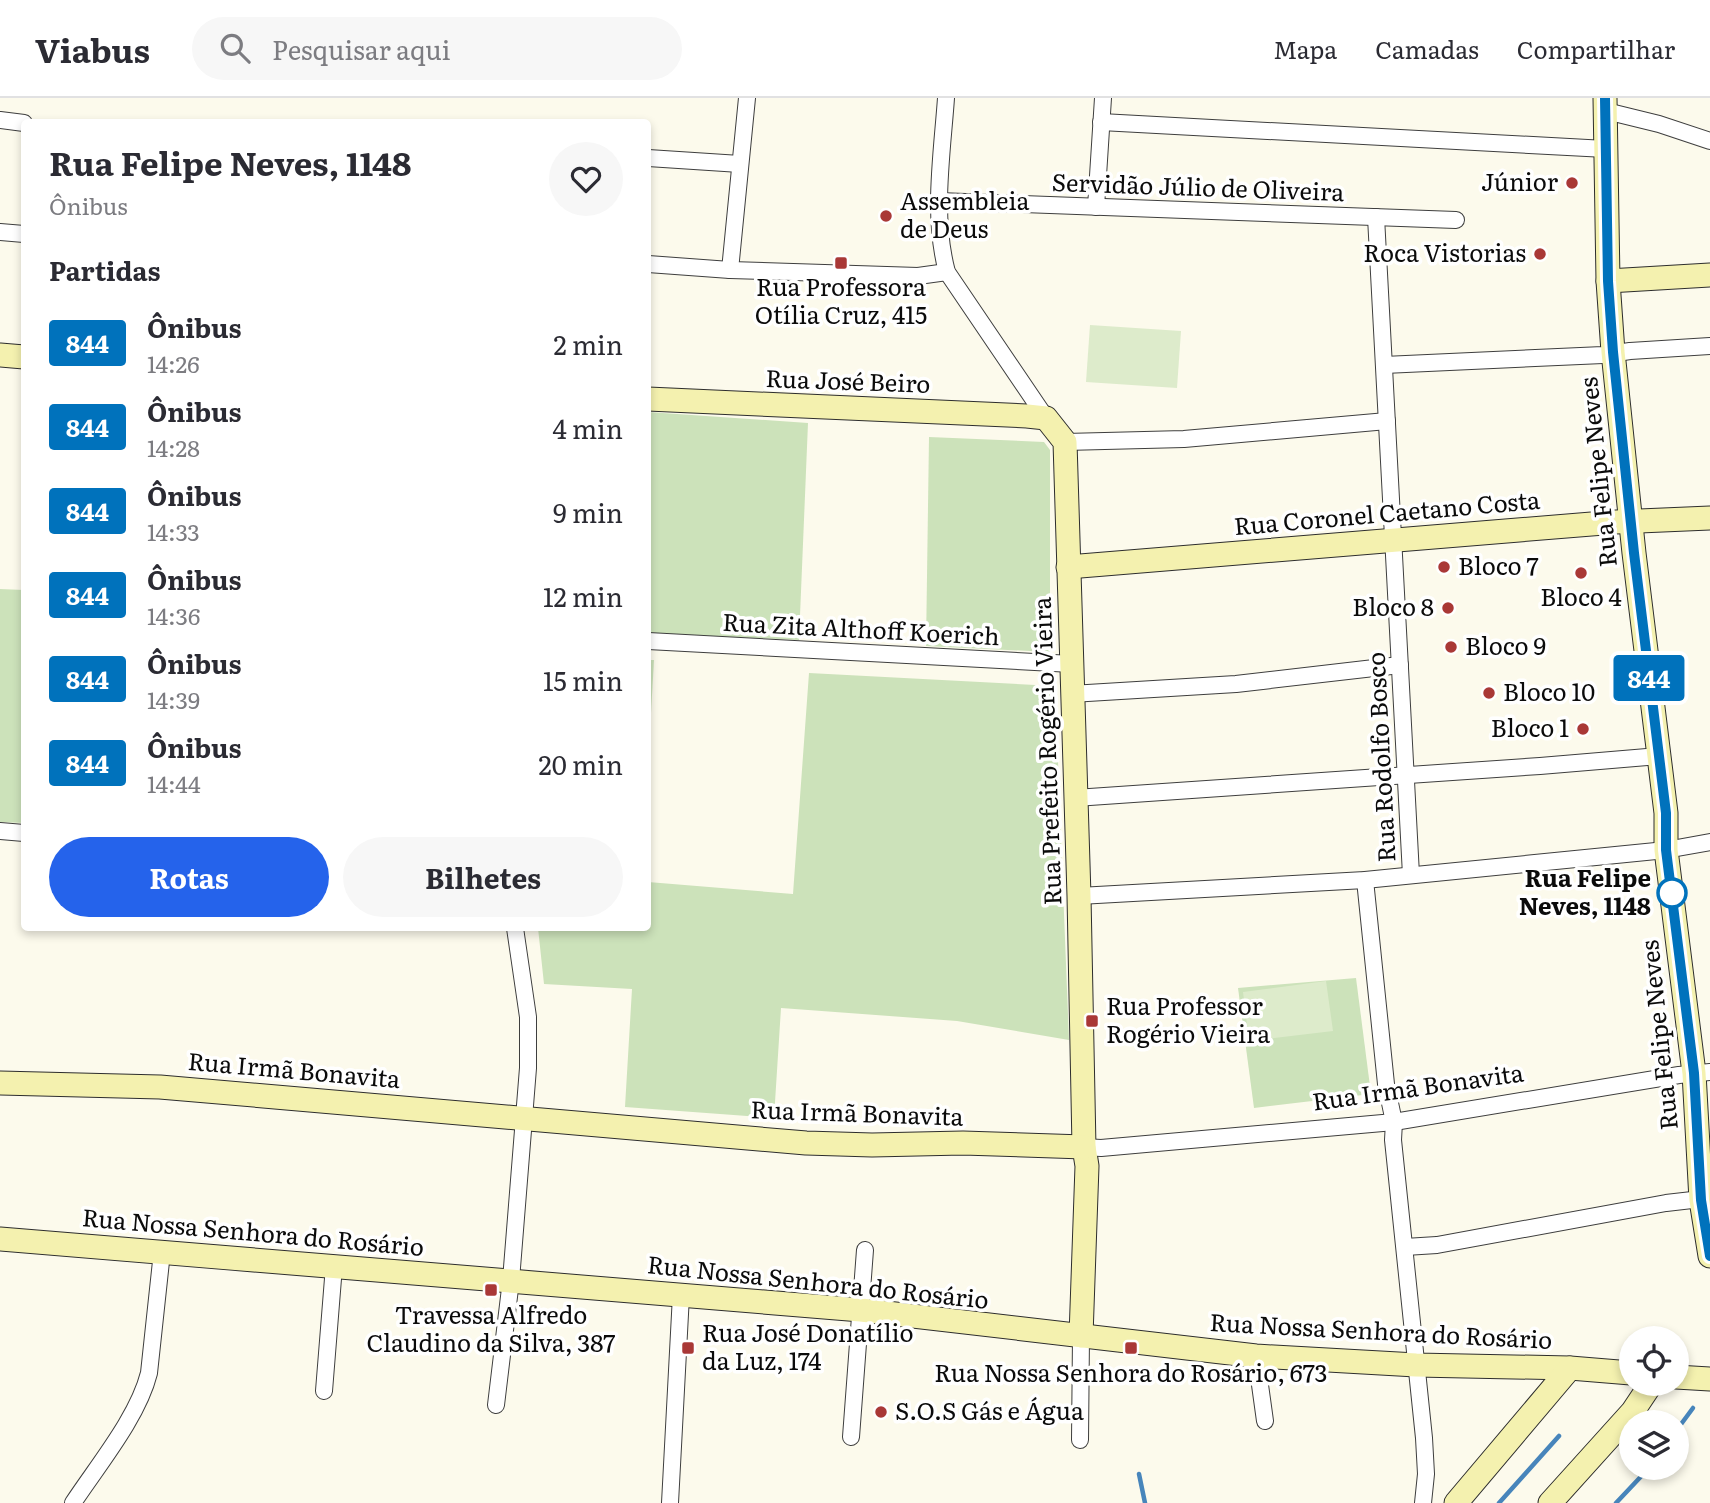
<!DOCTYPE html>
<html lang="pt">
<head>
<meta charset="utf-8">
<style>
  body { margin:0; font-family:Literata,serif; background:#f7f7f7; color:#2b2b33; height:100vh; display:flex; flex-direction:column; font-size:26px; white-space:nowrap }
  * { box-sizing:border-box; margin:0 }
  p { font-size:23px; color:#7c7c81 }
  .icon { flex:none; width:38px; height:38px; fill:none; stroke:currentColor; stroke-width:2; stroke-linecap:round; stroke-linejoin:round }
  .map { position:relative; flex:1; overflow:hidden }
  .drawer { position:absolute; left:21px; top:21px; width:630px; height:812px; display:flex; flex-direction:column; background:#fff; border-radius:7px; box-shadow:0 4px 10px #0003 }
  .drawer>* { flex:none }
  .badge { padding:0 14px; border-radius:5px; font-size:24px; line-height:46px }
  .buttons { position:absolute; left:1619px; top:1228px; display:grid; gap:14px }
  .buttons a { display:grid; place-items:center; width:70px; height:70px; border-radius:50%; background:#fff; box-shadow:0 4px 10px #0003; font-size:35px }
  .map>.badge { position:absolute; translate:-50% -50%; box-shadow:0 0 0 4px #fff }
  h2 { padding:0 28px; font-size:26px; line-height:63px }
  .round { display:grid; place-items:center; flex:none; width:74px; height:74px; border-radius:37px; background:#f7f7f7 }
  .overview { display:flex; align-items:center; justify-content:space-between; height:119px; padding:0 28px }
  h1 { font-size:33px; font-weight:700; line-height:52px }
  .button { display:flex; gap:14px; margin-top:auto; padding:14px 28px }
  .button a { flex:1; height:80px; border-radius:42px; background:#2563eb; color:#fff; font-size:28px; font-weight:700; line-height:80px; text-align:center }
  .button a+a { background:#f7f7f7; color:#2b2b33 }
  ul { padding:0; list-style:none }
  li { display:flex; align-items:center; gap:21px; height:84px; padding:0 28px }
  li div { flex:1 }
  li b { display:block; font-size:26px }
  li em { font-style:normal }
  li .badge { min-width:77px; font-weight:700; text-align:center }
  header { display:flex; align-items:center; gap:42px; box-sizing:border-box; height:98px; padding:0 35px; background:#fff; border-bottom:2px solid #e1e1e2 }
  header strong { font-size:33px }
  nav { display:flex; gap:38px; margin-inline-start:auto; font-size:24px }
  .search { width:490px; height:63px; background:#f7f7f7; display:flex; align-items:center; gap:18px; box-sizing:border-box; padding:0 24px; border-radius:38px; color:#7c7c81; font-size:26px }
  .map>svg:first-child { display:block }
  .green { fill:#cce2ba }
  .pitch { fill:#ddebcb }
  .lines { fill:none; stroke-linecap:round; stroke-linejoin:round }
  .stream { stroke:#4785bb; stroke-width:4.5 }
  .street-casing { stroke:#3e3e3e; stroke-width:18 }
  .secondary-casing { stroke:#2d2d2d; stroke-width:25 }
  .street { stroke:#fff; stroke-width:16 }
  .secondary { stroke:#f4f1af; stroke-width:23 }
  .line-casing { stroke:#fff; stroke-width:16 }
  .line { stroke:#0072bc; stroke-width:10 }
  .poi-dot { fill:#a93836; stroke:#fff; stroke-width:2.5 }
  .stop-dot { fill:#fff; stroke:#0072bc; stroke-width:3.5 }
  .labels { text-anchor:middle; stroke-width:7; stroke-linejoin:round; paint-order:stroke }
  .poi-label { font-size:24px; fill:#0b0b0b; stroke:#fff; text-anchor:start }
  .street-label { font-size:24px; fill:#0b0b0b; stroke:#fff }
  .stop-label { font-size:24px; font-weight:bold; fill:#0b0b0b; stroke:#fff; text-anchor:end }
</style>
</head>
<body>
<header>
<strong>Viabus</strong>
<div class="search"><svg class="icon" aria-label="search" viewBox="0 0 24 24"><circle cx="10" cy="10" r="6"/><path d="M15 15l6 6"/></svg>Pesquisar aqui</div>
<nav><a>Mapa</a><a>Camadas</a><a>Compartilhar</a></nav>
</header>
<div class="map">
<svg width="1710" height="1405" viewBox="0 0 1710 1405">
  <rect width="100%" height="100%" fill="#fcfaec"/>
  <!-- green -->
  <g class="green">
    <path d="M648,314l160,11 -9,217 -151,-7z"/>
    <path d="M929,339l115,5 6,8v202l-124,-6z"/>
    <path d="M0,491l24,1v233l-24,-1z"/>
    <path d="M648,562h6l-6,106z"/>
    <path d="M809,575l246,13 14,354 -112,-19 -176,-13 -7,110 -149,-11 7,-118 -88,-5 -6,-56h110v-46l145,12z"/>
    <path d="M1356,880l15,116 -117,14 -16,-120z"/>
  </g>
  <!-- pitch -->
  <g class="pitch">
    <path d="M1090,227l91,6 -4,57 -91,-6z"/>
    <path d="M1326,883l7,50 -84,10 -6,-49z"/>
  </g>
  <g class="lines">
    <!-- stream -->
    <g class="stream">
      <path d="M1676,1333l17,-23"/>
      <path d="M1139,1376l6,29"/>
      <path d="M1499,1405l60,-67"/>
      <path d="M1616,1405l33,-35"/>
    </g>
    <defs>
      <g id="street">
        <path d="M946,0c-4,57 -14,118 1,174l99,146"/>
        <path d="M1606,13l53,13 51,17"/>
        <path d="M0,22l24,3"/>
        <path d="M1101,24l505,27"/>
        <path d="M648,60l92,6"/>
        <path d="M939,103l517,19"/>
        <path d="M1096,109l7,-109"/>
        <path d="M1376,119l35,658"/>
        <path d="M0,134l24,2"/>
        <path d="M648,166l82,6 188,6 29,-4"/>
        <path d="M730,172l17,-172"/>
        <path d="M1384,267l219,-10 27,-4 80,-5"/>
        <path d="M1065,344l119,-3 203,-18"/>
        <path d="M648,543l424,23"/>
        <path d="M1071,596l165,-10 164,-19"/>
        <path d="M1075,700l465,-32 119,-10"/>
        <path d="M0,733l24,2"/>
        <path d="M1365,782l21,204 8,38 -1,18 31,298 2,36 -3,29"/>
        <path d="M1079,798l286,-16 301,-30 44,-8"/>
        <path d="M1084,1049l17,1 293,-26 285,-47 31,-3"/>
        <path d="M1405,1149l32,-2 229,-42 44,-5"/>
        <path d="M1256,1258l9,65"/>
        <path d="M324,1293l10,-125"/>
        <path d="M496,1307l15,-125 17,-212v-51l-13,-89"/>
        <path d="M851,1339l14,-187"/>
        <path d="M1080,1342l1,-104"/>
        <path d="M73,1405c25,-38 65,-86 76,-130l13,-121"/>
        <path d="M670,1405l11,-208"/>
      </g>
      <g id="secondary">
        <path d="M1605,0l3,183 5,71 21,201 32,260v37l28,223 7,127 9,56"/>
        <path d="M1608,183l102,-6"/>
        <path d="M0,257l24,2"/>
        <path d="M648,301l379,17 19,2 19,24 14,454 5,251 3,19 -6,170"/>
        <path d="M1068,469l548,-45 94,-4"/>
        <path d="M0,985l160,4 646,56 66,2 91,-2 121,4"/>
        <path d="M0,1141l861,71 395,46 160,9 154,3 61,5"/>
        <path d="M1676,1279l34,2"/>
        <path d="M1456,1405l114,-135"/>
        <path d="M1550,1405l83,-92 18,-27"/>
      </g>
    </defs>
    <!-- street casing -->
    <use href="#street" class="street-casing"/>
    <!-- secondary casing -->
    <use href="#secondary" class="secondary-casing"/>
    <!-- street -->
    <use href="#street" class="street"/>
    <!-- secondary -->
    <use href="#secondary" class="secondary"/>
  </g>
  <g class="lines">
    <defs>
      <path id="line" d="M1605,0l3,183 5,71 21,201 32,260v37l28,223 7,127 9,56"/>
    </defs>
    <!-- line casing -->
    <use href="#line" class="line-casing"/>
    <!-- line -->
    <use href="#line" class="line"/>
  </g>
  <!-- markers -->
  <g class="poi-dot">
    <circle cx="1572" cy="85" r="7"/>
    <circle cx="886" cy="118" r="7"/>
    <circle cx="1540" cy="156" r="7"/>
    <rect x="834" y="158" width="14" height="14" rx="3.5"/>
    <circle cx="1444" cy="469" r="7"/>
    <circle cx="1581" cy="475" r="7"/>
    <circle cx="1448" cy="510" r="7"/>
    <circle cx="1451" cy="549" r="7"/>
    <circle cx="1489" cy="595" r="7"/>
    <circle cx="1583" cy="631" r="7"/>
    <rect x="1085" y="916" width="14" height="14" rx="3.5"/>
    <rect x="484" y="1185" width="14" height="14" rx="3.5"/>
    <rect x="681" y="1243" width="14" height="14" rx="3.5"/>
    <rect x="1124" y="1243" width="14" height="14" rx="3.5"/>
    <circle cx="881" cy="1314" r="7"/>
  </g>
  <circle class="stop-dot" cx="1672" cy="795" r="14"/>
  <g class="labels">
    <!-- poi labels -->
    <g class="poi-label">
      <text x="1558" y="93" text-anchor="end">Júnior</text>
      <text x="900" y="112">Assembleia<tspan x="900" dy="28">de Deus</tspan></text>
      <text x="1526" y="164" text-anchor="end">Roca Vistorias</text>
      <text x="841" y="198" text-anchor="middle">Rua Professora<tspan x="841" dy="28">Otília Cruz, 415</tspan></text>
      <text x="1458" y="477">Bloco 7</text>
      <text x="1581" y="508" text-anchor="middle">Bloco 4</text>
      <text x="1434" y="518" text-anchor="end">Bloco 8</text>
      <text x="1465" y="557">Bloco 9</text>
      <text x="1503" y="603">Bloco 10</text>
      <text x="1569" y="639" text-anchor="end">Bloco 1</text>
      <text x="1106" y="917">Rua Professor<tspan x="1106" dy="28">Rogério Vieira</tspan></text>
      <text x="491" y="1226" text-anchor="middle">Travessa Alfredo<tspan x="491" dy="28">Claudino da Silva, 387</tspan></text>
      <text x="702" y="1244">Rua José Donatílio<tspan x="702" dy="28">da Luz, 174</tspan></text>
      <text x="1131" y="1284" text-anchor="middle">Rua Nossa Senhora do Rosário, 673</text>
      <text x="895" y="1322">S.O.S Gás e Água</text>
    </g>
    <!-- street labels -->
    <g class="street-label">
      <text transform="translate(1198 90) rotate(2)" y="8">Servidão Júlio de Oliveira</text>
      <text transform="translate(848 284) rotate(2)" y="8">Rua José Beiro</text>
      <text transform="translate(1599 374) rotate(-96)" y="8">Rua Felipe Neves</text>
      <text transform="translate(1387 416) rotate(-5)" y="8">Rua Coronel Caetano Costa</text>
      <text transform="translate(861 532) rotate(3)" y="8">Rua Zita Althoff Koerich</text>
      <text transform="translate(1048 653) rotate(-92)" y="8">Rua Prefeito Rogério Vieira</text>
      <text transform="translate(1382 659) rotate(-93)" y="8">Rua Rodolfo Bosco</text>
      <text transform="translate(1660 937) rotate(-96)" y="8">Rua Felipe Neves</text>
      <text transform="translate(294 973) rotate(5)" y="8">Rua Irmã Bonavita</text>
      <text transform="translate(1418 990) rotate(-8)" y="8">Rua Irmã Bonavita</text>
      <text transform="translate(857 1016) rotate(2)" y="8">Rua Irmã Bonavita</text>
      <text transform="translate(253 1135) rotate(5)" y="8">Rua Nossa Senhora do Rosário</text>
      <text transform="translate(818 1185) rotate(6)" y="8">Rua Nossa Senhora do Rosário</text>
      <text transform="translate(1381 1234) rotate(3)" y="8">Rua Nossa Senhora do Rosário</text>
    </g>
    <!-- stop labels -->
    <g class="stop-label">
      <text x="1651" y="789">Rua Felipe<tspan x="1651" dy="28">Neves, 1148</tspan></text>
    </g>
  </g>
</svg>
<div class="buttons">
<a><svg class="icon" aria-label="locate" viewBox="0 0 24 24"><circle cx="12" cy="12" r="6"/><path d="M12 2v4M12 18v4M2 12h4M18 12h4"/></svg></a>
<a><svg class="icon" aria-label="layers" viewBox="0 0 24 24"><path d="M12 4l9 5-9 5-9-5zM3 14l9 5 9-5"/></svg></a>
</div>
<b class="badge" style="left:1649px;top:580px;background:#0072bc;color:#fff">844</b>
<section class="drawer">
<div class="overview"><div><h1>Rua Felipe Neves, 1148</h1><p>Ônibus</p></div><a class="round"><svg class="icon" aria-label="heart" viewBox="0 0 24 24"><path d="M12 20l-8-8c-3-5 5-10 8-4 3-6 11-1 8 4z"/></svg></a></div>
<h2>Partidas</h2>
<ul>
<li><span class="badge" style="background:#0072bc;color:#fff">844</span><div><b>Ônibus</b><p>14:26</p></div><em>2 min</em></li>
<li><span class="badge" style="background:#0072bc;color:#fff">844</span><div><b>Ônibus</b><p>14:28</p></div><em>4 min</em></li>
<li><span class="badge" style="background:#0072bc;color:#fff">844</span><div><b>Ônibus</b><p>14:33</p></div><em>9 min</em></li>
<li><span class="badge" style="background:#0072bc;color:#fff">844</span><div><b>Ônibus</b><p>14:36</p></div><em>12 min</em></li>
<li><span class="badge" style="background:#0072bc;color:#fff">844</span><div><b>Ônibus</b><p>14:39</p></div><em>15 min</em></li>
<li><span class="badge" style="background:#0072bc;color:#fff">844</span><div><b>Ônibus</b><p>14:44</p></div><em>20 min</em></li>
</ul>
<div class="button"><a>Rotas</a><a>Bilhetes</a></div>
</section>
</div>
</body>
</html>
